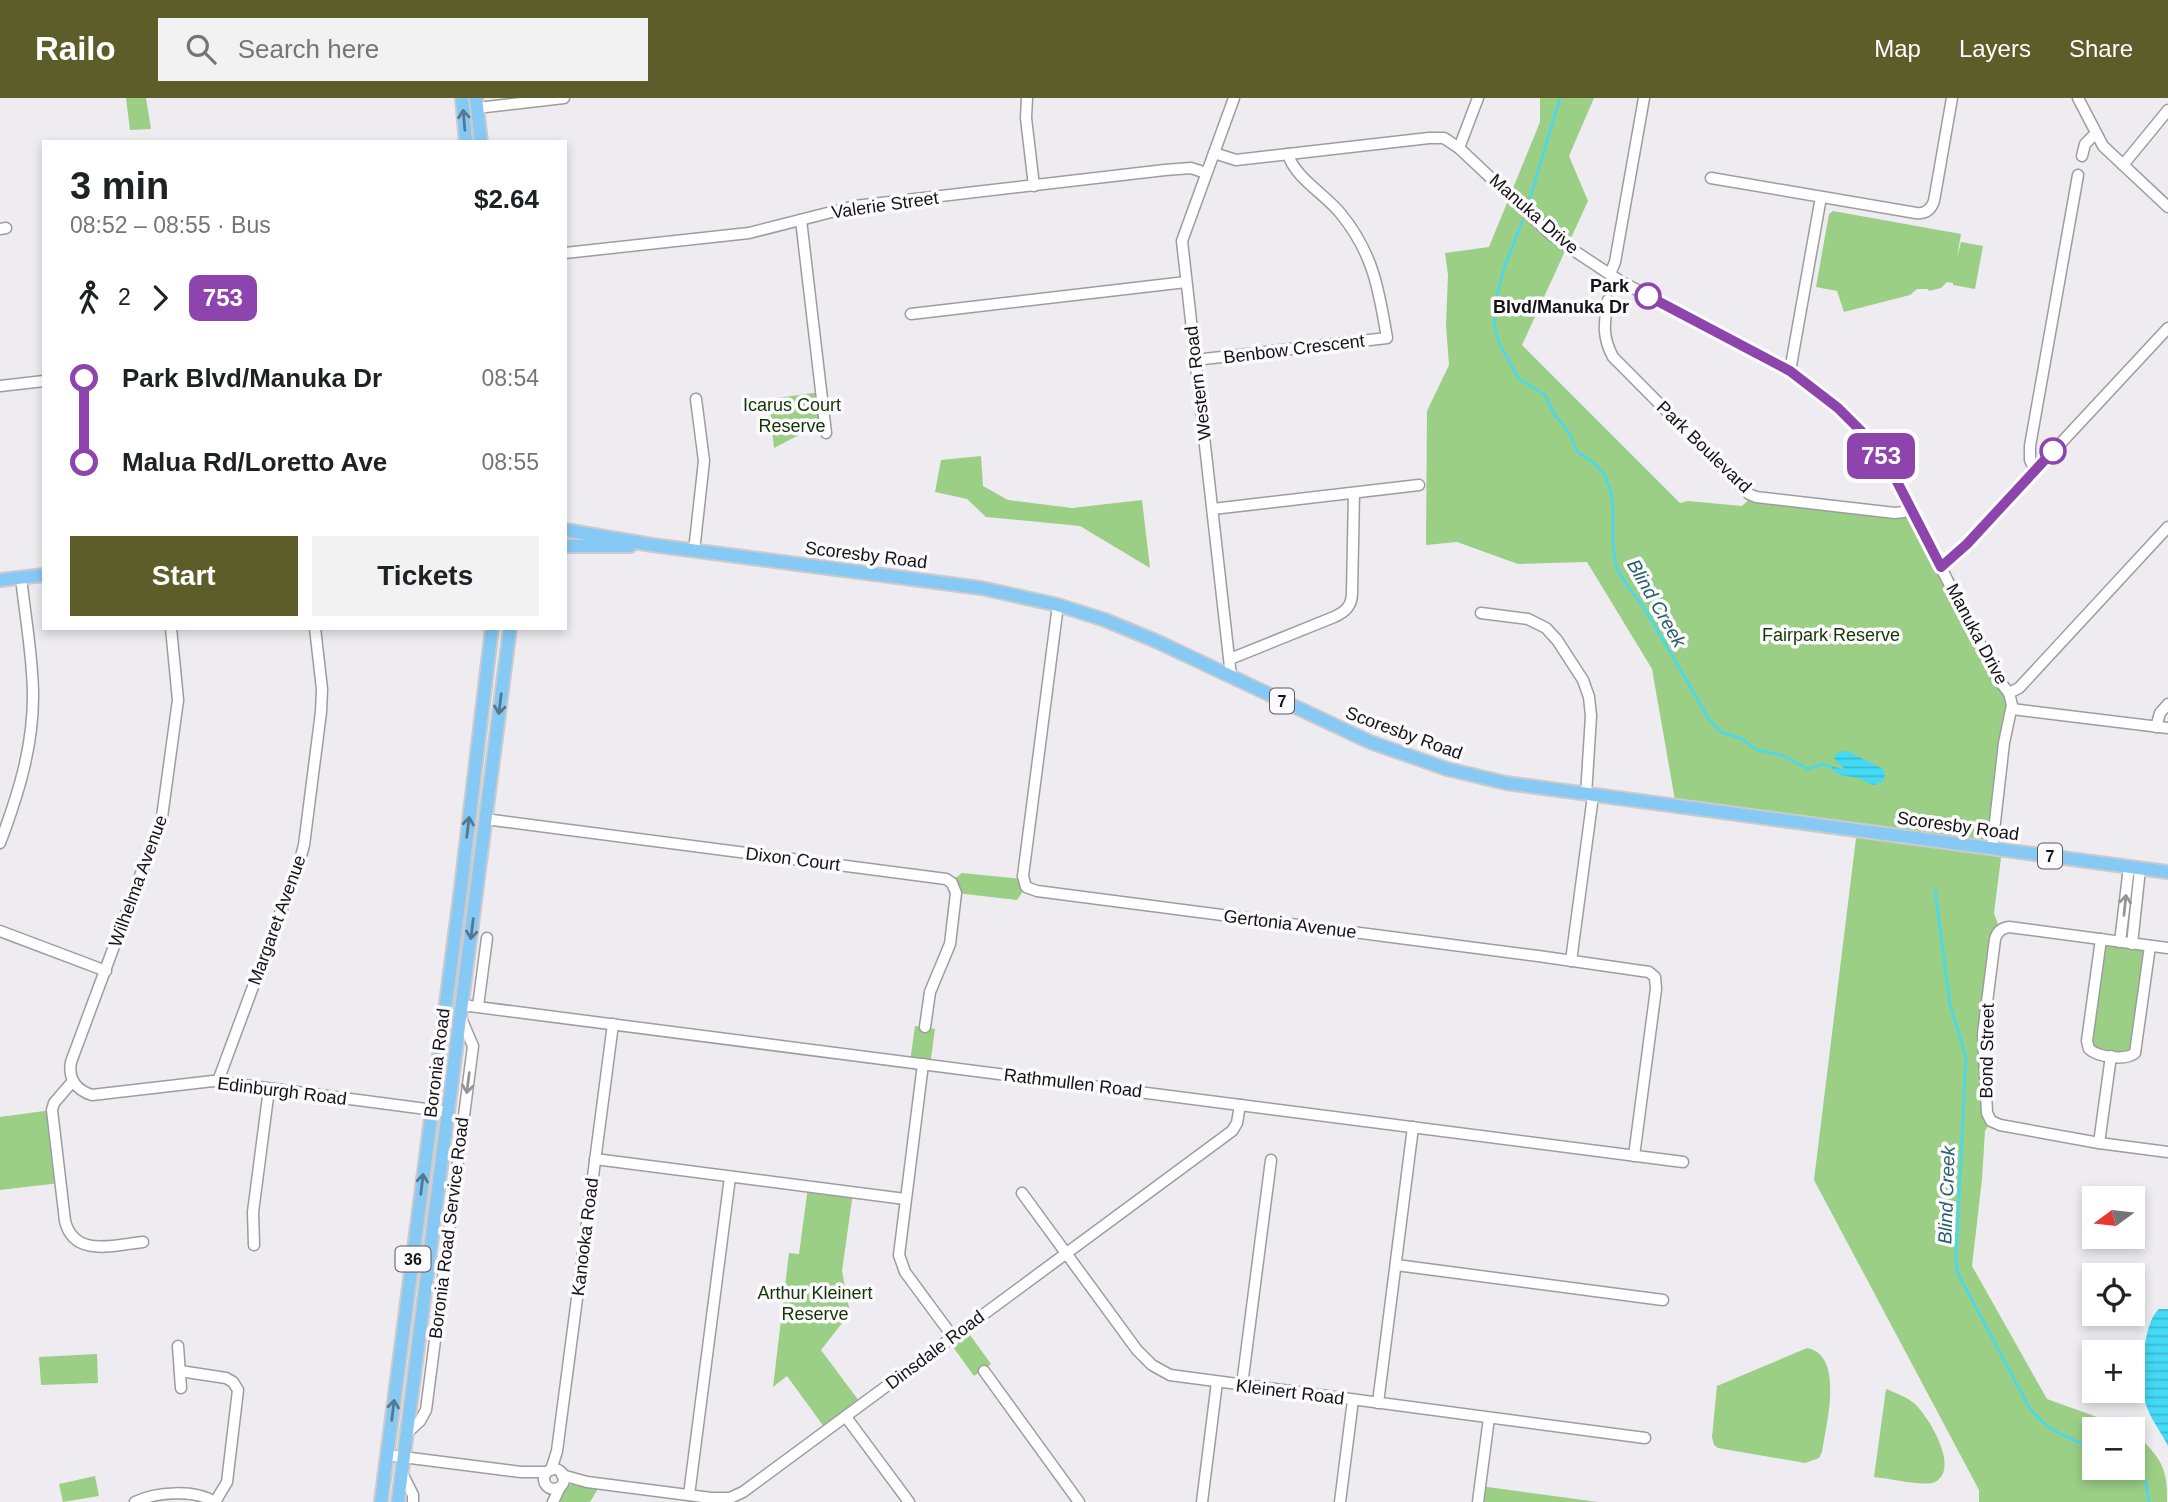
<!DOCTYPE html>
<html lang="en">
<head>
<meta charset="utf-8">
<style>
  body { margin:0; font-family:Arial,sans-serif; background:#f2f2f2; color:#202124; height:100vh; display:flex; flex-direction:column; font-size:26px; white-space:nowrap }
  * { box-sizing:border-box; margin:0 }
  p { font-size:23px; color:#757577 }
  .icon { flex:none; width:38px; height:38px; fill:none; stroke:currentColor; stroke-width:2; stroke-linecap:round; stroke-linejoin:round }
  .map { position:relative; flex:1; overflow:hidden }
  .side { position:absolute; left:42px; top:42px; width:525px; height:490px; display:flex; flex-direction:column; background:#fff; border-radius:0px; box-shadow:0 4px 10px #0003 }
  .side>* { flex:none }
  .badge { padding:0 14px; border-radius:10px; font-size:24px; line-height:46px }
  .needle { width:46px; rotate:255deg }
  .tools { position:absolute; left:2082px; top:1088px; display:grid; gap:14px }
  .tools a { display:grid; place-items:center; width:63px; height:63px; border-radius:0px; background:#fff; box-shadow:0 4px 10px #0003; font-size:35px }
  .map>.badge { position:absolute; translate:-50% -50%; box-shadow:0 0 0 4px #fff }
  .legs { display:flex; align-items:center; gap:10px; height:77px; padding:0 28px; font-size:23px }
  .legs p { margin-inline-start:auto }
  .summary { display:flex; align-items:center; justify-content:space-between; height:119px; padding:0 28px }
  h1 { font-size:38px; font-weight:600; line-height:52px }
  .cta { display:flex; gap:14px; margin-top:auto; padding:14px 28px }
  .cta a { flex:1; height:80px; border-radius:0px; background:#5d5d2a; color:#fff; font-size:28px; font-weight:600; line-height:80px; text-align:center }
  .cta a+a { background:#f2f2f2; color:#202124 }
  ul { padding:0 28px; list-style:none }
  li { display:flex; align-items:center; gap:24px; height:84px; font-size:26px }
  li i { display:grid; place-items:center; width:10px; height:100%; margin:0 9px; background:currentColor }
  li i::after { content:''; width:18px; height:18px; margin:-9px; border:5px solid; border-radius:50%; background:#fff }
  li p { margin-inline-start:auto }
  li:first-child i { background:linear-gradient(#0000 50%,currentColor 0) }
  li:last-child i { background:linear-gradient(currentColor 50%,#0000 0) }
  header { display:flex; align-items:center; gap:42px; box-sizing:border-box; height:98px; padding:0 35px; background:#5d5d2a; color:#fff }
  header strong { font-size:33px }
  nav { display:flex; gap:38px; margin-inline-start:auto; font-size:24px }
  .search { width:490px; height:63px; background:#f2f2f2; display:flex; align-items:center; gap:18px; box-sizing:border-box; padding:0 24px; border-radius:0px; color:#757577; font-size:26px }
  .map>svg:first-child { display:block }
  .green { fill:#9bcf86 }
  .water { fill:url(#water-rules) }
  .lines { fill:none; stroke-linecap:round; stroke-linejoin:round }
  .stream { stroke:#44d9f4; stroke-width:2.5 }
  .minor-casing { stroke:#9e9c9f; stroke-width:13 }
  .major-casing { stroke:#cbcbcc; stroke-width:16 }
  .minor { stroke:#fff; stroke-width:10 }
  .major { stroke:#87c9f5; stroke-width:12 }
  .oneway { stroke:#537890 }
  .oneway2 { stroke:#959596 }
  .line-1-casing { stroke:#fff; stroke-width:16 }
  .line-1 { stroke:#8e44ad; stroke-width:10 }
  .stop-1-dot { fill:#fff; stroke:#8e44ad; stroke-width:3.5 }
  .labels { text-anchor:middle; stroke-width:7; stroke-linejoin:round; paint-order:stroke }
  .shield { fill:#fcfafd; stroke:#5a595b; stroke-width:2 }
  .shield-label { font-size:16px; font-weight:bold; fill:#141415 }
  .street-label { font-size:18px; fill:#141415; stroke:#fcfafd }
  .stop-label { font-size:18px; font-weight:bold; fill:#141415; stroke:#fcfafd; text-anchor:end }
  .park-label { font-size:18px; fill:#113600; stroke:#fcfafd }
  .water-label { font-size:19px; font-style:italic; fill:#245f6b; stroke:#fcfafd }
</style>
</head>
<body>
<header>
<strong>Railo</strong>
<div class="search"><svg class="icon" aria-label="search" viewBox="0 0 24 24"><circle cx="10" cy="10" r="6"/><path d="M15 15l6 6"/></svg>Search here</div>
<nav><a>Map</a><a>Layers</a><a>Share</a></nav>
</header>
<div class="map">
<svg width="2168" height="1404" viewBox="0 0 2168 1404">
  <defs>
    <pattern id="water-rules" width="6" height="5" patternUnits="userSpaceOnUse" patternTransform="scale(1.75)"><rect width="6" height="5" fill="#44d9f4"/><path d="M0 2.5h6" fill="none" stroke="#3bb9d0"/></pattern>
  </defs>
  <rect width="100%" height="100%" fill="#eeecf0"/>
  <!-- green -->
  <g class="green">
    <path d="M126,0h20l5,31 -21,1z"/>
    <path d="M1540,0h54l-25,58 19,45 -66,144 158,158 8,-2 54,5 11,-10 142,17 16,-5 98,185 -17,155 10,2 -8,63 6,17 -16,96 7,95 -6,10 -3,48 -10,87 75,133 86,31h-38v38h38v-38c25,27 35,33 34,72h-188v-12l-165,-310 43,-350 -181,-24 -24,-137 -65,-107 -69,2 -61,-22 -31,3 1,-134 22,-46 -3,-40 2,-50 -3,-22 44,-6 51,-125z"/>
    <path d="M1833,113l128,23 -4,24 4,-16 22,4 -8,43 -22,-4v-2l-6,-1 -6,6 -12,3 -1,-2h-11l-7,6 -66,17 -7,-21 -21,-4 13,-73z"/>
    <path d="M821,294l3,30 -50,26 -5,-49z"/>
    <path d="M981,358l2,30 25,14 64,8 70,-8 8,68 -70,-42 -94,-9 -19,-18 -32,-7 6,-32z"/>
    <path d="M962,775l61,6 3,8 -9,13 -61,-7 -6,-11z"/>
    <path d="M2101,841l49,7 -17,109 -44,-6z"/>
    <path d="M915,928l20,3 -5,36 -20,-3z"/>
    <path d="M52,1012l8,73 -60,7v-73z"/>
    <path d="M808,1089l45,6 -11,78 8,42 -29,37 41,55 -35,26 -40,-55 -14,11 16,-134 10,1z"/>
    <path d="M965,1230l26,36 -17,12 -26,-36z"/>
    <path d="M1807,1250c38,7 19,77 15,104l-3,6 -14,5 -87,-15 -4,-3 -2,-8 5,-51z"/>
    <path d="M97,1256l1,29 -57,2 -2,-28z"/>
    <path d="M1886,1291c10,4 21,8 29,15 13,12 46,65 20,78 -11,5 -47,-4 -61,-5z"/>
    <path d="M95,1378l4,20 -36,6 -4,-18z"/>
    <path d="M587,1384l14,2 -11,18h-37l8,-16z"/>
    <path d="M1480,1388l118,16h-120z"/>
  </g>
  <!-- water -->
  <g class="water">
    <path d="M1847,653l36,18 2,6 -3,7 -9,3 -15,-7 -18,-3 -10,-7 1,-2 15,4 -11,-10 -1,-4 6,-4z"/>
    <path d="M2159,1211h9v137c-8,-16 -20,-30 -24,-48 -4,-20 -1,-76 15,-89z"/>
  </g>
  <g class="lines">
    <!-- stream -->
    <g class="stream">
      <path d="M1530,100l30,-100"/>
      <path d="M1522,124l-18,46 -8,31 -2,25 5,19 20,36 26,16 8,17 16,21 8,18 18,13 9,10 7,18 2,18v34l3,23 10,17 17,22 66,113 12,13 21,7 15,11 25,5 26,14 15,-5 8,3"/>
      <path d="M1935,792l15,115 16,52 -10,199 1,16 72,135c18,25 39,30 66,42"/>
      <path d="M2133,1368l13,17 3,19"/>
    </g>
    <defs>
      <g id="minor">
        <path d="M1027,0l-1,20 8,68"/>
        <path d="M2078,0l25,48 65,61"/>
        <path d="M477,10l87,-10"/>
        <path d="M1459,50l19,-50"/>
        <path d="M1214,55l22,7 193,-22h15l15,10 89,84 16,12 56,37 170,90 32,23 29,26 39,48 108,211 11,14 3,12 -8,38 -12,105"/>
        <path d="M2082,58l3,-12 10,-10"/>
        <path d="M2123,67l45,-55"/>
        <path d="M1711,80l205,35c9,1 15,-3 18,-12l18,-103"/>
        <path d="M801,122l25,213"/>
        <path d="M0,131l6,-1"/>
        <path d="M565,155l184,-20 106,-27 310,-36 26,-2 15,5"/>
        <path d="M1610,176l5,-12 29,-164"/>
        <path d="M1608,202c-4,23 -6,37 5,57l136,137 7,3 139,16 8,-1 8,-4"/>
        <path d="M911,216l275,-32"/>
        <path d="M1195,262l192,-22c-8,-48 -14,-85 -46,-124 -15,-19 -47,-37 -53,-60"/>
        <path d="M1790,273l31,-174"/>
        <path d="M0,288l44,-5"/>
        <path d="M2035,372l-5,-10v-14l48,-271"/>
        <path d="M1213,411l206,-24"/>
        <path d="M694,453l10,-90 -8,-62"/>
        <path d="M1941,469l26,-23 201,-216"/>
        <path d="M1058,507l-35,271 3,11 11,4 501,65 111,16 6,5 1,12 -22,167"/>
        <path d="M1481,515l47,6 18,9 11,12 26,40 6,17 2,19 -5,79"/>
        <path d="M171,530l7,72 -16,117 -91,245c-3,16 5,28 21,33l121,-14 236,31"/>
        <path d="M1230,561l104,-42c11,-5 18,-11 18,-24l2,-100"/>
        <path d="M1231,578l-49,-435 52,-143"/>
        <path d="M2009,595l10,-5 149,-161"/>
        <path d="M2012,611l156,19"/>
        <path d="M2156,629l4,-14 8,-9"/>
        <path d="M485,721l461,60 6,4 4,10 -6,51 -20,48 -5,35"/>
        <path d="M0,745c18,-48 33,-95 33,-147 0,-39 -8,-80 -12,-119"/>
        <path d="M0,833l106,40"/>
        <path d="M2101,841l-14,102 2,8c9,8 36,12 46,4l15,-107"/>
        <path d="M2120,844l9,-75"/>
        <path d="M2132,846l8,-75"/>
        <path d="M2168,850l-159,-21c-8,1 -12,5 -14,12l-12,95 4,79 4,8 9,4 99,18 69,9"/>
        <path d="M1571,863l22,-165"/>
        <path d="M462,907l1221,157"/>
        <path d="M478,908l9,-68"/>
        <path d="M923,966l-24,191 6,17 48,65"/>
        <path d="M73,983l-19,22 -2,7 13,111c9,37 49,24 78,21"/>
        <path d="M218,983l82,-221 4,-15 17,-133 1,-23 -7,-61"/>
        <path d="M2099,1045l12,-87"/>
        <path d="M595,1061l310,40"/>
        <path d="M1022,1095l115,157 15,15 18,10 475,63"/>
        <path d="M254,1147l-1,-33 16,-123"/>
        <path d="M1396,1167l267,35"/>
        <path d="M178,1248l3,42"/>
        <path d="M180,1273l46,7 7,4 5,8 -11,92 -12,20"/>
        <path d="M984,1273l95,131"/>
        <path d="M1242,1287l29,-225"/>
        <path d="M1378,1305l35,-276"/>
        <path d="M846,1319l63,85"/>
        <path d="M407,1335l13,-12 6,-11 47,-364 -12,-28"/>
        <path d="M387,1357l134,17h26"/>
        <circle cx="554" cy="1381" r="10"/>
        <path d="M551,1372l6,-19 56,-427"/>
        <path d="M402,1375l11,22v7"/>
        <path d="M562,1377l25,7 124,16h19l13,-6 489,-361 5,-8 3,-18"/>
        <path d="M689,1397l41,-318"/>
        <path d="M135,1404c20,-10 60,-13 79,0"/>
        <path d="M553,1404l7,-15"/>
        <path d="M1202,1404l15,-120"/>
        <path d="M1340,1404l13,-102"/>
        <path d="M1478,1404l11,-84"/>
      </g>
      <g id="major">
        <path d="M462,0l4,44"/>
        <path d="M476,0l5,44"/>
        <path d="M565,432l87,15 329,43 77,17 47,15 51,21 214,101 77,27 59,14 662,89"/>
        <path d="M565,448h65"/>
        <path d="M0,482l44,-5"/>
        <path d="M381,1404l80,-614 31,-260"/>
        <path d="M398,1404l112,-874"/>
      </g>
    </defs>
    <!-- minor casing -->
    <use href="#minor" class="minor-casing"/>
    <!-- major casing -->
    <use href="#major" class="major-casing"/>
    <!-- minor -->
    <use href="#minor" class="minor"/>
    <!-- major -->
    <use href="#major" class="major"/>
  </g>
  <!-- one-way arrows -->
  <defs><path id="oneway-shaft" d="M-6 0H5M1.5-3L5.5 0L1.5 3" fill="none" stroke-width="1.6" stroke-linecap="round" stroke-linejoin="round" transform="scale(1.75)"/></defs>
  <g class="oneway">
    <use href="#oneway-shaft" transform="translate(464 22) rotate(-95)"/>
    <use href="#oneway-shaft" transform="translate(500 606) rotate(97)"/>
    <use href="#oneway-shaft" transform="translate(468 729) rotate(-83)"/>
    <use href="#oneway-shaft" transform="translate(472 831) rotate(97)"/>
    <use href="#oneway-shaft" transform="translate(422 1086) rotate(-83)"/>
    <use href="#oneway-shaft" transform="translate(393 1312) rotate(-83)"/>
  </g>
  <g class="oneway2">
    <use href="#oneway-shaft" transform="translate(2125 807) rotate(-84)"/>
    <use href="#oneway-shaft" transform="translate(468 985) rotate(97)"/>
  </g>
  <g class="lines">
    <defs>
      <path id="line-1" d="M1648,198l142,75 48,37 25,25 27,35 51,99 26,-23 86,-93"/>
    </defs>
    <!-- line-1 casing -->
    <use href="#line-1" class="line-1-casing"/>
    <!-- line-1 -->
    <use href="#line-1" class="line-1"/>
  </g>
  <!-- markers -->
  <g class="stop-1-dot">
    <circle cx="1648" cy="198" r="12"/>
    <circle cx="2053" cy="353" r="12"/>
  </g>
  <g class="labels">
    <!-- shield labels -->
    <g class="shield">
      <rect x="1270" y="590.5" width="24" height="25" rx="5"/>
      <rect x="2038" y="745.5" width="24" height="25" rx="5"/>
      <rect x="395.5" y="1148.5" width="35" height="25" rx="5"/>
    </g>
    <g class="shield-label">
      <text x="1282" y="609">7</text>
      <text x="2050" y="764">7</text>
      <text x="413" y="1167">36</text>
    </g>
    <!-- street labels -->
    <g class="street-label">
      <text transform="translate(885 107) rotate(-8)" y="6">Valerie Street</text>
      <text transform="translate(1534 116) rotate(41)" y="6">Manuka Drive</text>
      <text transform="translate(1294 251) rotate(-7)" y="6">Benbow Crescent</text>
      <text transform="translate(1198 285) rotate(-97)" y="6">Western Road</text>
      <text transform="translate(1704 349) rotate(44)" y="6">Park Boulevard</text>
      <text transform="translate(866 457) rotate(7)" y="6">Scoresby Road</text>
      <text transform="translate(1977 536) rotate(62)" y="6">Manuka Drive</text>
      <text transform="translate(1404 635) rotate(20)" y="6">Scoresby Road</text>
      <text transform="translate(1958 728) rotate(8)" y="6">Scoresby Road</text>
      <text transform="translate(793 761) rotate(7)" y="6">Dixon Court</text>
      <text transform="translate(138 783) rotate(-70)" y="6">Wilhelma Avenue</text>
      <text transform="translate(277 822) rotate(-70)" y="6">Margaret Avenue</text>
      <text transform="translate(1290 826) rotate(7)" y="6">Gertonia Avenue</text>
      <text transform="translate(1987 953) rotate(-89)" y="6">Bond Street</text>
      <text transform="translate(437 965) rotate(-83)" y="6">Boronia Road</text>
      <text transform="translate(1073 985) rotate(7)" y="6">Rathmullen Road</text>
      <text transform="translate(282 993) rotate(7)" y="6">Edinburgh Road</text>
      <text transform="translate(449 1130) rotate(-83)" y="6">Boronia Road Service Road</text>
      <text transform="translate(585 1139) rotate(-83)" y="6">Kanooka Road</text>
      <text transform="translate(935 1252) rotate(-37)" y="6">Dinsdale Road</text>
      <text transform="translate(1290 1294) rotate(7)" y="6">Kleinert Road</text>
    </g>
    <!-- stop labels -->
    <g class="stop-label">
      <text x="1629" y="194">Park<tspan x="1629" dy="21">Blvd/Manuka Dr</tspan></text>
    </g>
    <!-- park labels -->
    <g class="park-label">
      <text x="792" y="313">Icarus Court<tspan x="792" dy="21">Reserve</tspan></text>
      <text x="1831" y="543">Fairpark Reserve</text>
      <text x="815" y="1201">Arthur Kleinert<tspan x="815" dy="21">Reserve</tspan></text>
    </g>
    <!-- water labels -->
    <g class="water-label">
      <text transform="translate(1657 505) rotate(60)" y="7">Blind Creek</text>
      <text transform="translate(1946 1097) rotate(-88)" y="7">Blind Creek</text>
    </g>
  </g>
</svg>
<div class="tools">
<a><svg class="needle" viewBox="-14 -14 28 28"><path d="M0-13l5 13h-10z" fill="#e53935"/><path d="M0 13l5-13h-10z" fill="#757577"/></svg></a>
<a><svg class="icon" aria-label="locate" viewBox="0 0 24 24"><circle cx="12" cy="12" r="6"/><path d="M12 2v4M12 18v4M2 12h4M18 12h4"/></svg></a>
<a>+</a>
<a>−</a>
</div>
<b class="badge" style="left:1881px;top:358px;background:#8e44ad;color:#fff">753</b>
<section class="side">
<div class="summary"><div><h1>3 min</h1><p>08:52 – 08:55 · Bus</p></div><b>$2.64</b></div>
<div class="legs"><svg class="icon" aria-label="walk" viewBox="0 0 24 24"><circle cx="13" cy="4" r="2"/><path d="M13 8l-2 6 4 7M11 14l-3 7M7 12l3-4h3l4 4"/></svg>2<svg class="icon" aria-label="forward" viewBox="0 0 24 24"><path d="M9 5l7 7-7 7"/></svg><b class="badge" style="background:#8e44ad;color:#fff">753</b></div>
<ul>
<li><i style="color:#8e44ad"></i><b>Park Blvd/Manuka Dr</b><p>08:54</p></li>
<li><i style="color:#8e44ad"></i><b>Malua Rd/Loretto Ave</b><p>08:55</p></li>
</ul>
<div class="cta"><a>Start</a><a>Tickets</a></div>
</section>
</div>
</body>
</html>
